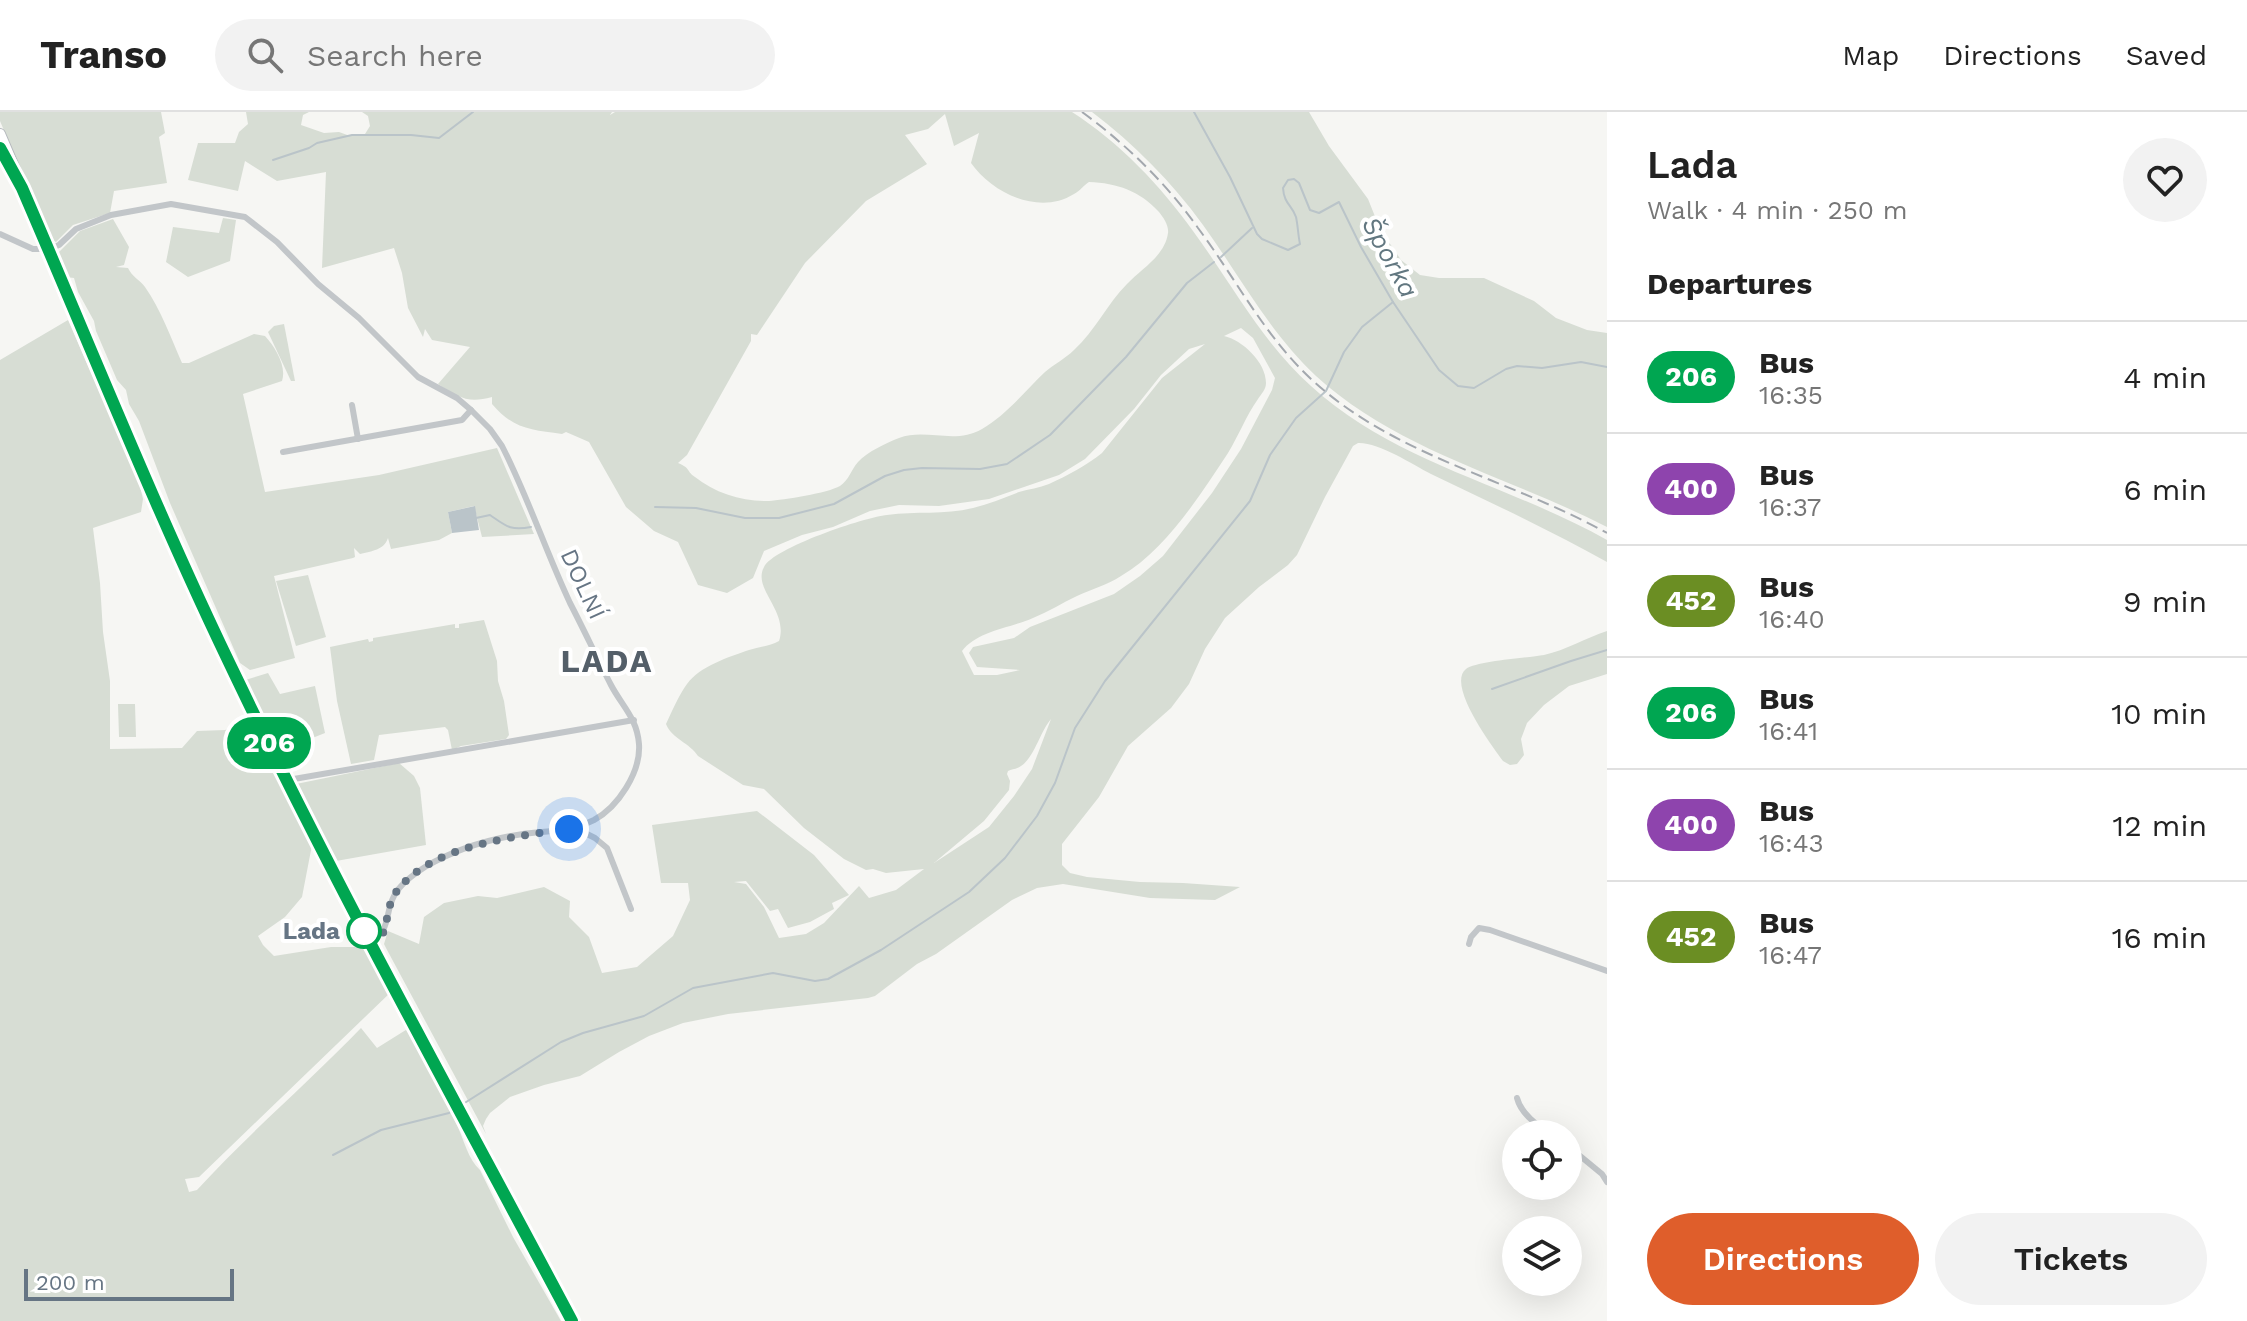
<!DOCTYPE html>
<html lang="en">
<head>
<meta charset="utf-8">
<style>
  body { margin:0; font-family:"Work Sans",sans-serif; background:#f2f2f2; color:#222; height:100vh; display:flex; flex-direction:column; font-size:30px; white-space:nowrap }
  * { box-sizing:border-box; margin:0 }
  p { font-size:26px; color:#767676 }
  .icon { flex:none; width:44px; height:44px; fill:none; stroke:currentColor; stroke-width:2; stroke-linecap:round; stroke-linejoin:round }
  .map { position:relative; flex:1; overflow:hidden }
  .details { display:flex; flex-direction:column; background:#fff; width:640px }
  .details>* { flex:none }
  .badge { padding:0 16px; border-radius:26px; font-size:28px; line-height:52px }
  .controls { position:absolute; left:1502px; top:1008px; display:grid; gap:16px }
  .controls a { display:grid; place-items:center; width:80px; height:80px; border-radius:50%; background:#fff; box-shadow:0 8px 32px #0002; font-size:40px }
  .scale { position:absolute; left:24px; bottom:20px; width:210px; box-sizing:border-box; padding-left:8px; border:4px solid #667584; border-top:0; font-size:22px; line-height:28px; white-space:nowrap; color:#667584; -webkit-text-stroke:6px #fff; paint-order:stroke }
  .you { position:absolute; width:40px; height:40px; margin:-20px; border:6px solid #fff; border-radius:50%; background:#1a73e8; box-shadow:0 0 0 12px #1a73e833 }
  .map>.badge { position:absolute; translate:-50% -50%; box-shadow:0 0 0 4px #fff }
  h2 { padding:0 40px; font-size:30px; line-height:72px }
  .round { display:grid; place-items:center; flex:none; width:84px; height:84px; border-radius:42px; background:#f2f2f2 }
  .head { display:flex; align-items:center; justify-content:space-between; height:136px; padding:0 40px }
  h1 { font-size:38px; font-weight:600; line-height:60px }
  .button { display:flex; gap:16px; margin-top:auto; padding:16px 40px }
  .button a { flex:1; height:92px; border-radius:48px; background:#df5e2b; color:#fff; font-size:32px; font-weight:600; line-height:92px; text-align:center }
  .button a+a { background:#f2f2f2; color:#222 }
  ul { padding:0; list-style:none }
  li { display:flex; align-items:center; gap:24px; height:112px; padding:0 40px; border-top:2px solid #e0e0e0 }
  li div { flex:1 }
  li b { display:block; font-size:30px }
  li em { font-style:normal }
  li .badge { min-width:88px; font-weight:700; text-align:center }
  header { display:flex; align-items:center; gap:48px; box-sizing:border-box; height:112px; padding:0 40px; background:#fff; border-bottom:2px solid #e0e0e0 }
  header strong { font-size:38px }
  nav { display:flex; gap:44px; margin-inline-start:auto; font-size:28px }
  .search { width:560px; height:72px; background:#f2f2f2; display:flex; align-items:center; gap:20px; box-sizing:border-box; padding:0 28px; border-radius:44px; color:#767676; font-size:30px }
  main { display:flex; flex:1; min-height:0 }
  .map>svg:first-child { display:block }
  .green { fill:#d7ddd4; fill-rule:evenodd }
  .water { fill:#bac4c9 }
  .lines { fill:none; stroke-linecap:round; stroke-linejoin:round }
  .stream { stroke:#bac4c9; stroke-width:2 }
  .primary-casing { stroke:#b5b9bd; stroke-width:12 }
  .street { stroke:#c2c6c9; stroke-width:6 }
  .primary { stroke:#fff; stroke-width:10 }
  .rail { stroke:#a3a8ae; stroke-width:2; stroke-dasharray:12 6; stroke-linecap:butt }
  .line-casing { stroke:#fff; stroke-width:18 }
  .line { stroke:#00a651; stroke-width:12 }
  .walk { stroke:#667584; stroke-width:8; stroke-dasharray:0 14.4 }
  .stop-dot { fill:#fff; stroke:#00a651; stroke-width:4 }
  .labels { text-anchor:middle; stroke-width:8; stroke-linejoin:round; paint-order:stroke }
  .street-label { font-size:24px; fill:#667584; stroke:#fff }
  .stop-label { font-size:24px; font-weight:bold; fill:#667584; stroke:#fff; text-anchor:end }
  .water-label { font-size:26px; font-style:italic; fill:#627780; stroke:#fff }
  .district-label { font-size:32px; font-weight:bold; letter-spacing:2px; fill:#545f69; stroke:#fff }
</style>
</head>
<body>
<header>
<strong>Transo</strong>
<div class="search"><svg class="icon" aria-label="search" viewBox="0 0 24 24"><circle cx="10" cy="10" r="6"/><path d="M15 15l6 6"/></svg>Search here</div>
<nav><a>Map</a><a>Directions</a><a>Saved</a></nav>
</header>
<main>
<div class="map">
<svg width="1607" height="1209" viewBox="0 0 1607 1209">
  <rect width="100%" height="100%" fill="#f6f6f3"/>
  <!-- green -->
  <g class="green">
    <path d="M0,0h161l4,21 -6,4 8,46 -53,8 -4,22 -37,12 -17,17 -6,-3 -50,-118z"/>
    <path d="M246,0h63l-6,3 -2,10 23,8 15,-1 11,4 15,-2 5,-8 -2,-10 -6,-4h250l-2,3 5,-3h457c47,30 89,74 121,119 39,53 68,110 118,155 84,77 199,99 296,154v22c-58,-32 -117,-60 -176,-88 -19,-10 -53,-32 -73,-31l-5,3 -28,51 -28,58 -9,10 -29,22 -34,31 -20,31 -16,35 -18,24 -43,38 -29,51 -37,47v21l8,8 17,4 53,5 43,1 57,4 -25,13 -65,-2 -87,-14 -26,4 -25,12 -76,54 -19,10 -42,32 -7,2 -140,16 -45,9 -34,13 -30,16 -39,24 -36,9 -34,12 -20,16 -4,6 -3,7 3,8 -100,-186 -2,-4 4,-13 31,13 5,-27 20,-14 34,-7 19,2 47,-11 26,14 -1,16 20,20 13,36 35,-6 36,-31 17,-36 -2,-17h-27l-9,-58 105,-14 57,44 35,40 -17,8 2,6 -24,13 -22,6 -10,-19 -8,2 -24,-30 -12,1 12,2 18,23 15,31 27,-4 18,-11 35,-37 10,12 27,-8 28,-21 -38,4 -13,-4 -7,1 -22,-11 -40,-31 -40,-39 -21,-4 -45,-29c-8,-13 -26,-17 -32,-32 6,-13 13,-29 21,-40 13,-18 42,-27 62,-34 10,-3 21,-4 30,-9 10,-30 -27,-52 -15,-74 9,-19 101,-50 123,-52 29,-4 57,0 86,-7 16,-4 31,-10 46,-16 10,-3 20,-4 30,-8 18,-8 38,-19 53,-31l60,-75 43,-34 -16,5 -28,26 -27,34 -49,50 -26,16 -70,24 -50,7 -40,-1 -29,6 -37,16 -31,8 -38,16 -11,27 -26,15 -29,-8 -20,-43 -24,-11 -28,-24 -37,-65 -23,-10 -4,2c-31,-4 -49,-5 -70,-30v-7c-25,7 -33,0 -54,-13l32,-37 -38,-7 -7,-11 -2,8 -15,-29 -6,-35 -8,-25 -72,20 4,-96 -49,9 -32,-20 -7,30 -50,-11 10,-37h37l4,-11 9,-8zM945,2l9,32 25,-13 -8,30c21,30 68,53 103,31 6,-3 10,-9 15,-12 28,1 51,9 70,30 5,6 10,14 9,21 -3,23 -27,36 -41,51 -20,20 -32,47 -53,66 -9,9 -20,14 -29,22 -20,19 -39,43 -63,57 -27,16 -56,-1 -83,9 -13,5 -32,14 -41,24 -7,8 -9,18 -18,24 -12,7 -57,14 -71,15 -26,1 -54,-8 -74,-24 -10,-7 -3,-8 -17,-14l9,-8 64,-114v-7l6,1 48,-72 61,-62 61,-37 -22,-29 23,-6zM1241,216l12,10 22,40 -3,12 -31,59 -29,44 -49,63 -23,20 -26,18 -84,33 -16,11 -41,9 -4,6 8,14 43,3 -23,5h-23l-12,-24c15,-20 48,-23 71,-33 15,-6 29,-15 44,-22 15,-7 30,-11 44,-20 45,-26 79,-81 107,-123 11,-18 18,-37 30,-54 3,-5 8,-9 8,-16 0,-21 -24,-43 -42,-47zM1051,607l-19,50 -18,27 -25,31 -55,36 50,-42 25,-31 1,-9 -3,-7 1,-3c4,-2 9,-2 13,-5 13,-8 19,-34 30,-47z"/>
    <path d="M1092,0h217l20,34 39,53 12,30 21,31 19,15 19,3h45l50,23 22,17 31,12 20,3v194c-97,-50 -209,-76 -291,-151 -47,-44 -76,-100 -113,-151 -31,-43 -69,-81 -111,-113z"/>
    <path d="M223,106l13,2 -6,41 -42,16 -22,-15 7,-35 46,6z"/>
    <path d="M113,107l16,28 -5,18 -8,2 12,1c4,9 12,12 17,19 16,23 26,51 37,76h7l65,-29 11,2c10,11 22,30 17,45l-39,13 22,98 114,-17 118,-27 37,86 -52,3 -8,-31 -26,6 4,21 -13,7 -48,9 -3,-11c-4,12 -16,13 -28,16l-6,-6 1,9 -2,1 -79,18 21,82 -45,12 -10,-7 -70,-160 -31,-82 -10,-17 -3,-14 -9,-10 -21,-49 -2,-10 -16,-29 -4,-14 -8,-1 -9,-23 23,-23z"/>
    <path d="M68,208l71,162 4,17 -2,13 -48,16 7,55 3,49 7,49v68l72,-1 15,-17 28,-1 25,-8 3,4c-5,12 -6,30 8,39 4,2 9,2 13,4l38,76 -10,52 -17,20 -27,19 5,9 11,11 57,-9h35l26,44 -193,186 -14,2 4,13 8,-2c52,-57 111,-107 164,-162l16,20 32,-20c16,32 33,64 48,97 7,15 11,34 23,45l33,67 48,84h-561v-961z"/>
    <path d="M284,212l11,57h-4l-23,-49 6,-6z"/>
    <path d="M308,463l18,62 -30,9 -20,-65z"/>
    <path d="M484,508l13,41 1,20 6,20 5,34 -3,4 -45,7 -9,4 -4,-20 -3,-3 -66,8 -5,25 -23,4 -14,-63 -7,-54 38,-8 1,3 4,-1v-3l82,-14v4h4v-4z"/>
    <path d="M1607,519v43l-38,12 -25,19 -17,18 -6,16 3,16 -7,9 -7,1 -7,-4c-10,-14 -57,-76 -37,-92 11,-8 61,-11 78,-14 22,-5 42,-17 63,-24z"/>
    <path d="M268,561l12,21 35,-8 10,47 -48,19 -35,-71z"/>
    <path d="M118,592h17l1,33h-17z"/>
    <path d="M399,651l15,13 6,12 6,57 -90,16 -40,-77z"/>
  </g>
  <!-- water -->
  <path class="water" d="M475,394l4,24 -27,3 -4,-21z"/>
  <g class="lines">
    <!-- stream -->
    <g class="stream">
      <path d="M1194,0l36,65 27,57 5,5 26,11 12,-6c-2,-9 -2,-18 -4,-27 -4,-12 -12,-13 -13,-29l5,-8 6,-1 5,4 11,27 9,3 20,-11 22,45 32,55 46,68 19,16 16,2 32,-19 11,-3 25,2 39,-6 26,5"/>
      <path d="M273,48l36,-12 8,-5 35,-8h59l28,3 34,-26"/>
      <path d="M1221,145l31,-29"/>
      <path d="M655,395l41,1 49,10h34l55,-14 51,-28 19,-6 18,-2 58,1 27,-5 43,-29 76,-78 61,-74 27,-21"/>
      <path d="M476,406l14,-3c16,11 20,16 41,12"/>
      <path d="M1492,577l79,-28 36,-11"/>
      <path d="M463,992l98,-62 22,-9 61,-17 49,-28 80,-15 42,8 13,-2 53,-29 88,-58 36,-34 32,-42 18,-33 20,-55 30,-47 145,-180 20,-46 26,-37 30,-27 18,-39 18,-25 31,-25"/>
      <path d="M333,1043l48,-25 68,-17 5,-4"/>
    </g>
    <defs>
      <path id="primary" d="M0,22l194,454 43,92 88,177 247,464"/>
    </defs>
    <!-- primary casing -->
    <use href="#primary" class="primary-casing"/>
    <!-- street -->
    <g class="street">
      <path d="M0,122l33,15h16l10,-4 17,-16 35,-14 60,-11 74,13 32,25 41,42 41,34 59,59 39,21 14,12 19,19 12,17c26,51 44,106 68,157 14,27 27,55 41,82 11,21 26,33 28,59 2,28 -21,63 -45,76 -22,11 -47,11 -71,14 -34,5 -69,16 -98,33 -11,7 -25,17 -31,29 -10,19 -2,33 -24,46"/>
      <path d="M352,293l6,34"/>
      <path d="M283,340l179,-32 9,-10"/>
      <path d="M288,668l346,-60"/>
      <path d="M575,716l20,10 12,10 24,61"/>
      <path d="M1469,832l2,-7 8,-9 11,2 117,41"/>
      <path d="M1517,986c4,16 20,27 34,36"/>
      <path d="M1568,1034l34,28 5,8"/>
    </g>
    <!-- primary -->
    <use href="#primary" class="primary"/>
    <!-- rail -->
    <path class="rail" d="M1082,0c44,32 85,72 116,116 38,51 66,107 113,151 84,78 199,100 296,154"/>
  </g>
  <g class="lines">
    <defs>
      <path id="line" d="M0,36l22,40c71,164 137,331 216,493 104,217 221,427 334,640"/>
    </defs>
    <!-- line casing -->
    <use href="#line" class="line-casing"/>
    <!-- line -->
    <use href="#line" class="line"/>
    <!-- walk -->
    <path class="walk" d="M364,819l6,11 14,-10c4,-14 4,-30 13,-41 34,-46 120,-55 172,-62"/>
  </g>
  <!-- markers -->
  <circle class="stop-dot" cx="364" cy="819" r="16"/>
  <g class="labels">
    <!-- street labels -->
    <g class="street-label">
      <text transform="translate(583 472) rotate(65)" y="8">DOLNÍ</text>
    </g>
    <!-- stop labels -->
    <g class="stop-label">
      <text x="340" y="827">Lada</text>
    </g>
    <!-- water labels -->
    <g class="water-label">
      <text transform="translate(1390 145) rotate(61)" y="9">Šporka</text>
    </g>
    <!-- district labels -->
    <g class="district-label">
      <text x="607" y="560">LADA</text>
    </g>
  </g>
</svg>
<div class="controls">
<a><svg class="icon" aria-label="locate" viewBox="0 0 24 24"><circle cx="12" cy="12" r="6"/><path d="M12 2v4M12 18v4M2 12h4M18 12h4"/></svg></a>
<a><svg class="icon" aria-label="layers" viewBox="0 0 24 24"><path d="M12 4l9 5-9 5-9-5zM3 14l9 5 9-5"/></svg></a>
</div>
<div class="scale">200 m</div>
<div class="you" style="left:569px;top:717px"></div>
<b class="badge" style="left:269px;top:631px;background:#00a651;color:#fff">206</b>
</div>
<section class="details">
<div class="head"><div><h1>Lada</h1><p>Walk · 4 min · 250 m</p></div><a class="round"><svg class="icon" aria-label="heart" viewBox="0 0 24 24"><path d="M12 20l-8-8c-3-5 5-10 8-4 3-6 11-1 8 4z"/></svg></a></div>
<h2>Departures</h2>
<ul>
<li><span class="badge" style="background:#00a651;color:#fff">206</span><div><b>Bus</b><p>16:35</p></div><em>4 min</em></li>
<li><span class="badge" style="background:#8e44ad;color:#fff">400</span><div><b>Bus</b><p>16:37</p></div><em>6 min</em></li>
<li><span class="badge" style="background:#6b8e23;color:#fff">452</span><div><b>Bus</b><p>16:40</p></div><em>9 min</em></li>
<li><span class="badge" style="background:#00a651;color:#fff">206</span><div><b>Bus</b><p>16:41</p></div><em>10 min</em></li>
<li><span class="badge" style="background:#8e44ad;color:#fff">400</span><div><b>Bus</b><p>16:43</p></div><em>12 min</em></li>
<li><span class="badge" style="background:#6b8e23;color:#fff">452</span><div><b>Bus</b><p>16:47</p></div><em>16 min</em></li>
</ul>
<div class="button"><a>Directions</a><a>Tickets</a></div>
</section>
</main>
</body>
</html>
